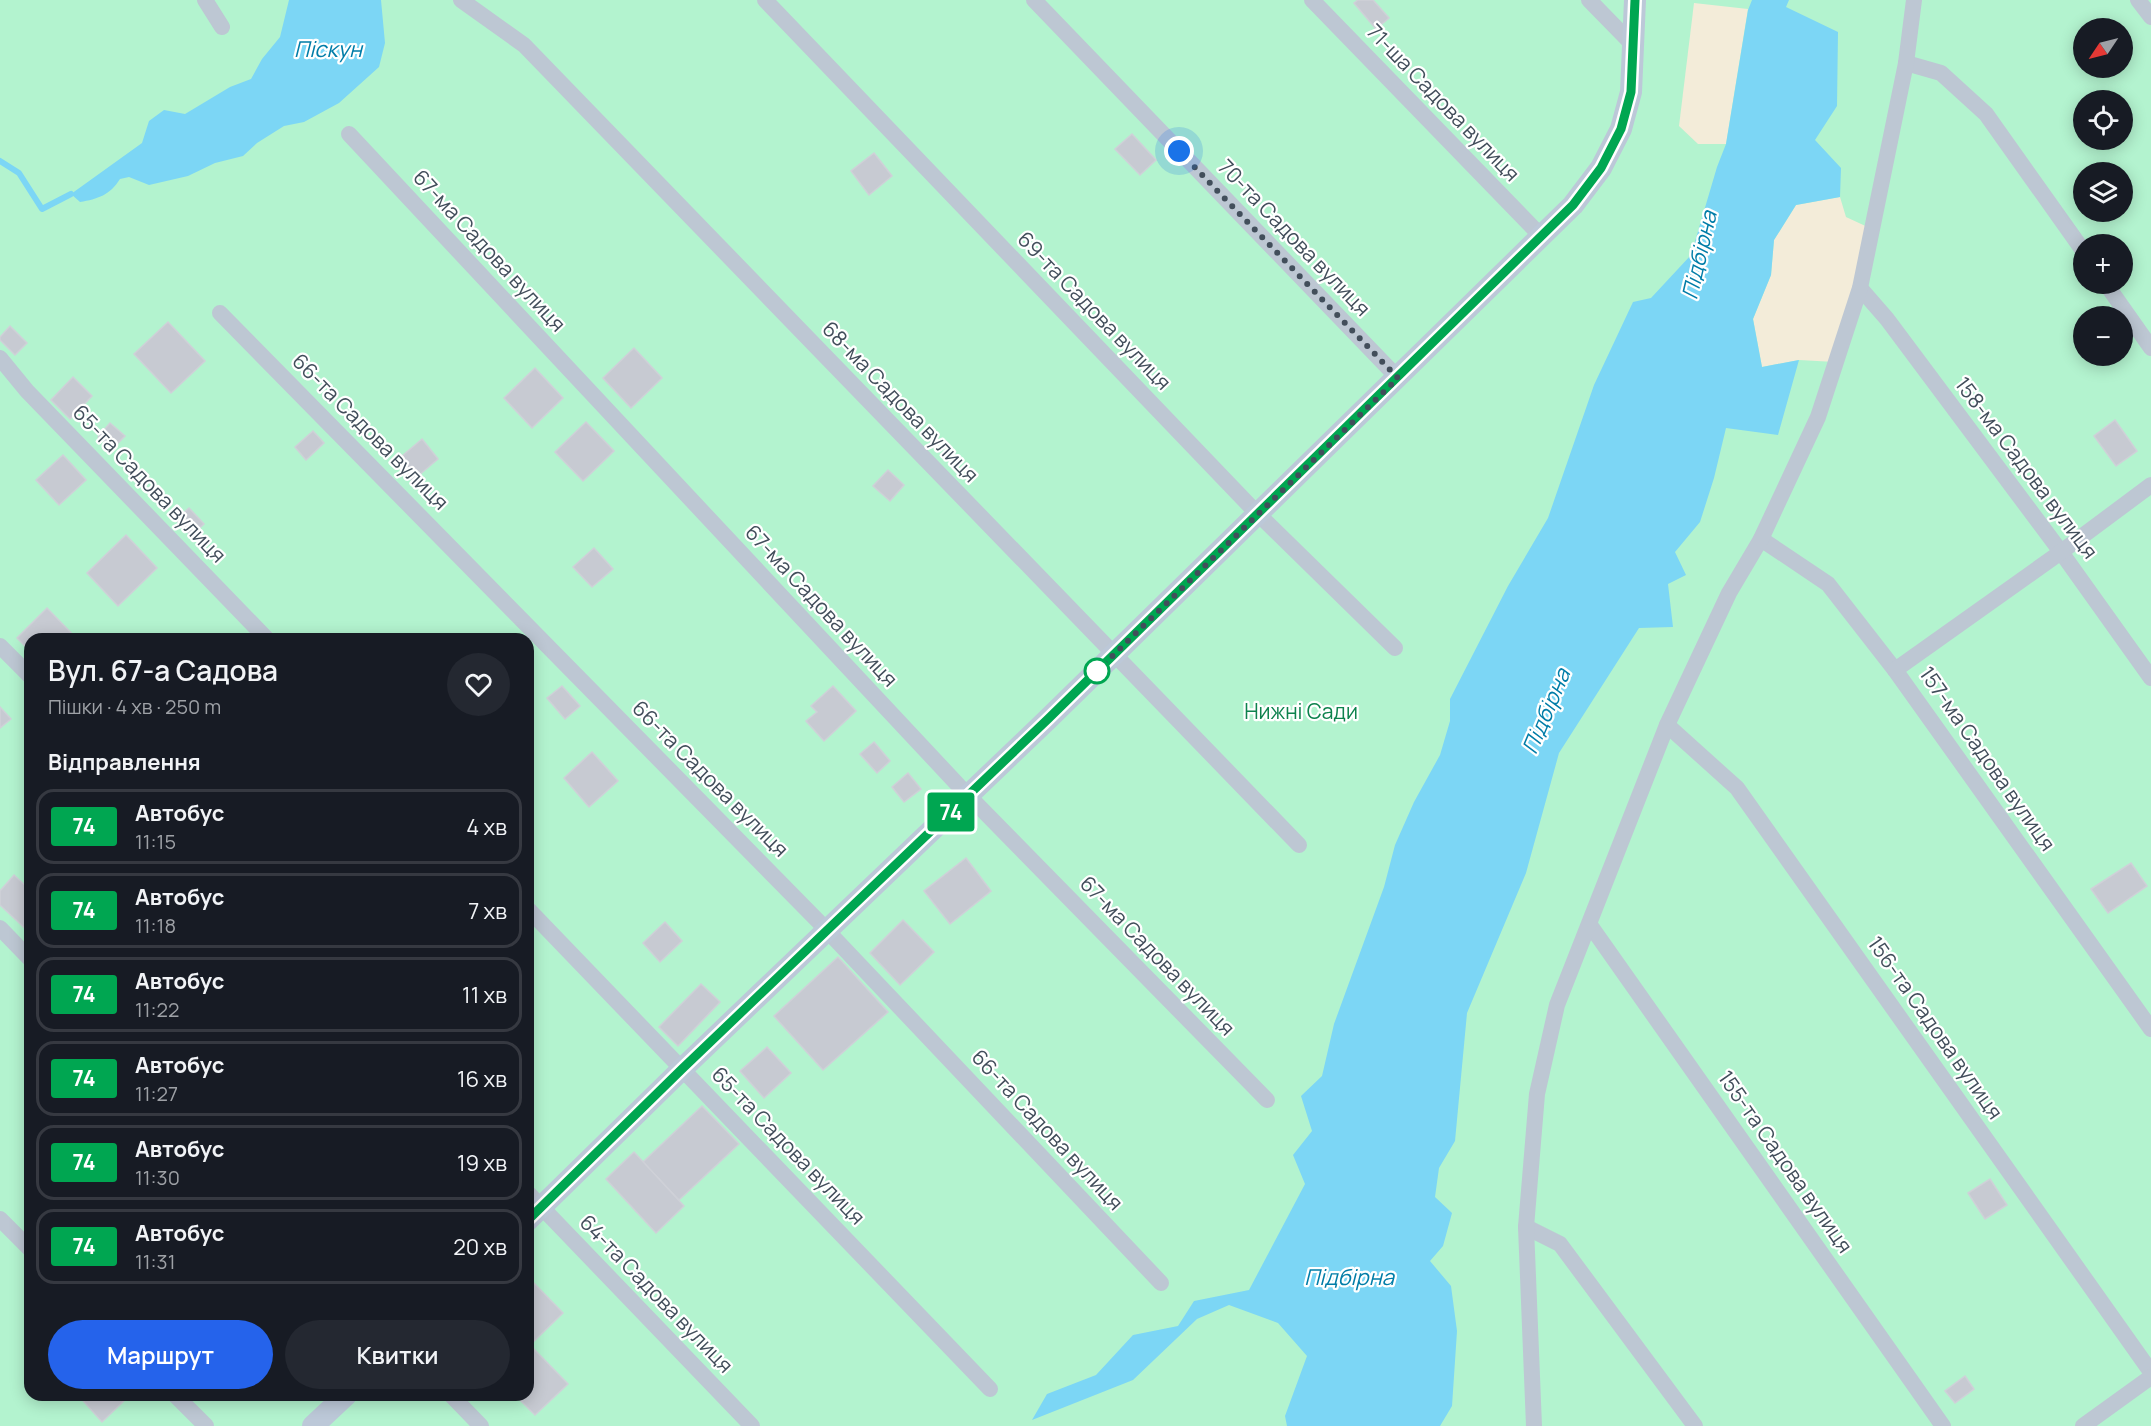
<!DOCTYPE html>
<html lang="uk">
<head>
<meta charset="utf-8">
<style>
  body { margin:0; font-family:Manrope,sans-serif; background:#242831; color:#f1f3f6; height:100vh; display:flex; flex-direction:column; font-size:22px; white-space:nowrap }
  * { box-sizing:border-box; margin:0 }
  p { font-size:20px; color:#9ea1a6 }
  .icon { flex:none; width:33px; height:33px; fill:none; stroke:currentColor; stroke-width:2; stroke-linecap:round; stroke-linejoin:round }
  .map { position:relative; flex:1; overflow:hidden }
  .drawer { position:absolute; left:24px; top:633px; width:510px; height:768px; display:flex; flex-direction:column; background:#171b24; border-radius:18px; box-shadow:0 3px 15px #0003 }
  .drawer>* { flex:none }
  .badge { padding:0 12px; border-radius:4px; font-size:21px; line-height:39px }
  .needle { width:39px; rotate:235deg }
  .tools { position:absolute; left:2073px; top:18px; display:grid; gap:12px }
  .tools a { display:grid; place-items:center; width:60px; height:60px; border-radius:50%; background:#171b24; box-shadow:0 3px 15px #0003; font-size:30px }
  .you { position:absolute; width:30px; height:30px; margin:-15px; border:4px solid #fff; border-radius:50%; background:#1a73e8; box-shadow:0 0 0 9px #1a73e833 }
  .map>.badge { position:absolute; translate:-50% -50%; box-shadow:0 0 0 3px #fff }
  h2 { padding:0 24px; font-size:22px; line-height:54px }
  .round { display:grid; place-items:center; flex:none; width:63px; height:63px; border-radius:32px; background:#242831 }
  .overview { display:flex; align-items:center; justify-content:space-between; height:102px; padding:0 24px }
  h1 { font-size:28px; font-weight:600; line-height:45px }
  .primary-button { display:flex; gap:12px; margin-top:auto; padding:12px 24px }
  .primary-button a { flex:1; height:69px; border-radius:36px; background:#2563eb; color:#fff; font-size:24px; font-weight:600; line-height:69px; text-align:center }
  .primary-button a+a { background:#242831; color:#f1f3f6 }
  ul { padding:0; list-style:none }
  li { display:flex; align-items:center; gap:18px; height:75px; margin:0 12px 9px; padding:0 12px; border:3px solid #363941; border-radius:18px }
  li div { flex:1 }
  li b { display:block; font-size:22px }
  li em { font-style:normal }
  li .badge { min-width:66px; font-weight:700; text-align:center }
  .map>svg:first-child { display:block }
  .green { fill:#b3f3cf; fill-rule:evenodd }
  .sand { fill:#f3ecd9 }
  .water { fill:#7cd6f5 }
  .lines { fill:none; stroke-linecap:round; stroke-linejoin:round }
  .stream { stroke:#7cd6f5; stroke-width:6 }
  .building { fill:#c7cad2; stroke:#cfd1d8; stroke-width:1.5 }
  .street { stroke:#bdc7d3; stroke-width:16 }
  .secondary { stroke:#bcc8d8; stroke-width:22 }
  .line-casing { stroke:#fff; stroke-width:14 }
  .line { stroke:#00a651; stroke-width:9 }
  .walk { stroke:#424e5b; stroke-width:6; stroke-dasharray:0 10.8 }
  .stop-dot { fill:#fff; stroke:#00a651; stroke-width:3 }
  .labels { text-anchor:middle; stroke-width:4.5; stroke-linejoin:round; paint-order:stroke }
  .street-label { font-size:21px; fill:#424e5b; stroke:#fff }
  .park-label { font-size:21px; fill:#0d824d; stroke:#fff }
  .water-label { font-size:22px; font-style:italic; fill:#017da8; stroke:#fff }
</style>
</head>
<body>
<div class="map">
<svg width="2151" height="1426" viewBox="0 0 2151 1426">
  <rect width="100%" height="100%" fill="#efebeb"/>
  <!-- green -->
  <path class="green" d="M0,0h2151v1426h-2151zM2084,28h38v40h-38zM2084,100h38v40h-38zM2084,172h38v40h-38zM2084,244h38v40h-38zM2084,316h38v40h-38zM30,639h498v756h-498z"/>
  <!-- sand -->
  <g class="sand">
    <path d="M1694,3l54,6 -22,135h-28l-19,-18z"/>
    <path d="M1840,197l6,20 26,12 -37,133 -36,-2 -37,7 -9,-48 18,-44 3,-35 22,-35z"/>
  </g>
  <!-- water -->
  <g class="water">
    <path d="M289,0h92l4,43 -6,24 -40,36 -35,19 -20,4 -27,17 -14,13 -28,7 -27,13 -39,9 -20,-8 -9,2c-10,16 -22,20 -40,23l-9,-8 71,-51 7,-22 15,-11 21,4 45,-27 21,-8 11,-20 18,-22z"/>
    <path d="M1752,0h37l-3,7 52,25 -1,74 -22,34 26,28 -1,29 -44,8 -22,35 -3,35 -18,44 9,48 37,-7 -21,75 -52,-7 -12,50 -14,44 -25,30 11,23 -18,9 5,43 -34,1 -80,125 -33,120 -59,140 -12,128 -16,27 -4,29 17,16 -9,33 -13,15 21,25 6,45 -5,75 -12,20h-153l-2,-10 22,-60 -29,-33 -49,-18 -32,14 -64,61 -101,40 15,-26 49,-19 37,-40 45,-9 16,-25 55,-11 56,-106 -12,-29 19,-24 -11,-35 21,-20 12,-52 50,-137 11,-42 19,-43 26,-47 10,-34v-22l58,-113 40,-68 46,-133 39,-83 18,-4 40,-43 26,-88 9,-23 22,-134z"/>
  </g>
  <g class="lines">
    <!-- stream -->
    <path class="stream" d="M0,161l19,12 23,36 29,-15"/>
  </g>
  <!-- building -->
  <g class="building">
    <path d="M1358,0h15l16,18 -13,11 -22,-26z"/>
    <path d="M1132,134l24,26 -16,15 -25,-26z"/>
    <path d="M874,153l18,23 -23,19 -18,-24z"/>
    <path d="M168,322l37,39 -34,32 -37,-39z"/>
    <path d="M10,326l17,17 -12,12 -15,-15v-3z"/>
    <path d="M634,348l28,30 -31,30 -28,-30z"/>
    <path d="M535,368l28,30 -31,30 -28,-30z"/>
    <path d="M73,377l19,19 -22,23 -19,-19z"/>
    <path d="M2115,420l22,31 -21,15 -22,-30z"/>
    <path d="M586,422l28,29 -31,30 -28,-29z"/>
    <path d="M110,423l15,13 -13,13 -14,-12z"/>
    <path d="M313,431l11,12 -18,17 -11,-13z"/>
    <path d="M422,439l16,20 -26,22 -17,-19z"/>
    <path d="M63,455l23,25 -27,25 -23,-25z"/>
    <path d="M888,470l16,15 -14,16 -17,-15z"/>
    <path d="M189,508l15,16 -13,12 -15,-16z"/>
    <path d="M126,535l31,33 -39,38 -31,-33z"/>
    <path d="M594,548l19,21 -21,18 -19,-20z"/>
    <path d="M47,608l30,31h-47v12l-13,-13z"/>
    <path d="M562,686l18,20 -15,13 -18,-21z"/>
    <path d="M833,686l23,25 -32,30 -18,-20 11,-9 -6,-6z"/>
    <path d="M0,707l11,12 -11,9z"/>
    <path d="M874,742l16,19 -13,12 -17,-19z"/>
    <path d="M592,752l26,29 -29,26 -25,-29z"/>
    <path d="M908,773l13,16 -17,13 -12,-15z"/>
    <path d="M966,858l25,33 -41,33 -26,-33z"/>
    <path d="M2131,863l16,23 -39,27 -17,-24z"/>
    <path d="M14,875l16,15v43l-30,-28v-14z"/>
    <path d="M903,920l31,32 -34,33 -30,-32z"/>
    <path d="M665,922l17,19 -22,21 -17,-19z"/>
    <path d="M838,957l50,55 -65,58 -49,-54z"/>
    <path d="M701,984l19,18 -42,44 -19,-19z"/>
    <path d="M767,1047l24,26 -27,25 -24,-27z"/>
    <path d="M702,1106l37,38 -60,56 -36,-38z"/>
    <path d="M634,1152l50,54 -28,27 -50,-54z"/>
    <path d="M1990,1179l17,26 -22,14 -17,-26z"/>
    <path d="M528,1277l35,36 -33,32 38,39 -33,31 -20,-20h13z"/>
    <path d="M1965,1376l9,13 -19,14 -10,-12z"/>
    <path d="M78,1395h52l-28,27z"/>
  </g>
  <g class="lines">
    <!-- street -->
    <g class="street">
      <path d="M205,0l17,27"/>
      <path d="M461,0l63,45 775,800"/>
      <path d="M765,0l485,506 145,142"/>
      <path d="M1034,0l364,378"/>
      <path d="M1312,0l230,237"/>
      <path d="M1589,0l44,45"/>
      <path d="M2138,0l13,17"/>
      <path d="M1906,63l35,10 45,41 98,138"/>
      <path d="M349,134l610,652 308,314"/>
      <path d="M2106,284l45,64"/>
      <path d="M1860,288l27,31 174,233 90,126"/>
      <path d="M220,313l598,608 343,362"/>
      <path d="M0,358l27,33 240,248"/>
      <path d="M1761,539l67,45 67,86 256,359"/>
      <path d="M0,646l30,30"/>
      <path d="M1895,670l166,-118 90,-67"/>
      <path d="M1667,725l70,63 414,584"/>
      <path d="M528,909l462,480"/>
      <path d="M1590,925l353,501"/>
      <path d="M0,928l30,31"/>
      <path d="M528,1193l224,233"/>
      <path d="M0,1219l30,30"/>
      <path d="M1526,1227l34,17 135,182"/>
      <path d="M175,1395l31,31"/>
      <path d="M451,1395l30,31"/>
      <path d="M1534,1426l-8,-199 11,-133 20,-89 110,-280 62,-132 32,-54 57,-122 42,-129 46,-225 8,-63"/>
      <path d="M2083,1426l68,-49"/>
    </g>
    <!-- secondary -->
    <g class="secondary">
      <path d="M528,1220l154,-151 366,-350 525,-514 28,-37 20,-39 10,-37 4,-92"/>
      <path d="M313,1426l33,-31"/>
    </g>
  </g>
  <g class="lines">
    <defs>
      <path id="line" d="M528,1220l154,-151 366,-350 525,-514 28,-37 20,-39 10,-37 4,-92"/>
    </defs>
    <!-- line casing -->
    <use href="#line" class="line-casing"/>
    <!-- line -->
    <use href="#line" class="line"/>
    <!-- walk -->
    <path class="walk" d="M1097,671l301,-293 -219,-227"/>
  </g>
  <!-- markers -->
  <circle class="stop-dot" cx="1097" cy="671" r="12"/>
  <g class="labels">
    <!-- street labels -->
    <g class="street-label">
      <text transform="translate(1443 103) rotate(46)" y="7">71-ша Садова вулиця</text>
      <text transform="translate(1294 238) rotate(46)" y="7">70-та Садова вулиця</text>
      <text transform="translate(489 251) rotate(47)" y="7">67-ма Садова вулиця</text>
      <text transform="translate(1094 311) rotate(46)" y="7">69-та Садова вулиця</text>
      <text transform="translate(900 402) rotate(46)" y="7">68-ма Садова вулиця</text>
      <text transform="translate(370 432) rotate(45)" y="7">66-та Садова вулиця</text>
      <text transform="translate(2026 468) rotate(53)" y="7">158-ма Садова вулиця</text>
      <text transform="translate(149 484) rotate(46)" y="7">65-та Садова вулиця</text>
      <text transform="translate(821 606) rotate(47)" y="7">67-ма Садова вулиця</text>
      <text transform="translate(1987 759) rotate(55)" y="7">157-ма Садова вулиця</text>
      <text transform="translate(710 779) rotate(45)" y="7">66-та Садова вулиця</text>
      <text transform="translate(1157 956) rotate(46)" y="7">67-ма Садова вулиця</text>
      <text transform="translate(1935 1028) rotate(55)" y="7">156-та Садова вулиця</text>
      <text transform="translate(1047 1130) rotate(47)" y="7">66-та Садова вулиця</text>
      <text transform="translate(788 1146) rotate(46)" y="7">65-та Садова вулиця</text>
      <text transform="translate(1785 1162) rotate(55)" y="7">155-та Садова вулиця</text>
      <text transform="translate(656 1294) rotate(46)" y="7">64-та Садова вулиця</text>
    </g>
    <!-- park labels -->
    <g class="park-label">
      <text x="1301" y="719">Нижні Сади</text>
    </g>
    <!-- water labels -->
    <g class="water-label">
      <text x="328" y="57">Піскун</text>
      <text transform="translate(1699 255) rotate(-77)" y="8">Підбірна</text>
      <text transform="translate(1546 711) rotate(-67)" y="8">Підбірна</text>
      <text x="1349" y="1285">Підбірна</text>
    </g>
  </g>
</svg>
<div class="tools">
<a><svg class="needle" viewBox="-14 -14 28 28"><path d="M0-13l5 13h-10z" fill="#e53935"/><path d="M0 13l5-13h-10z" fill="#9ea1a6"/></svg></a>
<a><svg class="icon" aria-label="locate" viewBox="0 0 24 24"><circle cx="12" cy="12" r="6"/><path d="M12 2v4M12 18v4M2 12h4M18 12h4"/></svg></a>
<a><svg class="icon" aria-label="layers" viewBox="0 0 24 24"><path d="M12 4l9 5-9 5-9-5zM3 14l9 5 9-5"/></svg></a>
<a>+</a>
<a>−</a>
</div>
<div class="you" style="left:1179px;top:151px"></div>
<b class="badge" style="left:951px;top:812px;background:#00a651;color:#fff">74</b>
<section class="drawer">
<div class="overview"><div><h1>Вул. 67-а Садова</h1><p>Пішки · 4 хв · 250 m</p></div><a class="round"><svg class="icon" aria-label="heart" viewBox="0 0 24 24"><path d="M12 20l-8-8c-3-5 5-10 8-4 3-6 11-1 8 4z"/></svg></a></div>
<h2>Відправлення</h2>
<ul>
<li><span class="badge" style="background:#00a651;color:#fff">74</span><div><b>Автобус</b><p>11:15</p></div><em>4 хв</em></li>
<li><span class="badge" style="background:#00a651;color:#fff">74</span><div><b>Автобус</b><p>11:18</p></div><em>7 хв</em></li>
<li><span class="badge" style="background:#00a651;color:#fff">74</span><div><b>Автобус</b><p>11:22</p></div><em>11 хв</em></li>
<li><span class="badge" style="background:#00a651;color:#fff">74</span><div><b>Автобус</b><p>11:27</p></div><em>16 хв</em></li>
<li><span class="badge" style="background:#00a651;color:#fff">74</span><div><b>Автобус</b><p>11:30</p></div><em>19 хв</em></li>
<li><span class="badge" style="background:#00a651;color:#fff">74</span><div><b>Автобус</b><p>11:31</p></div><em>20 хв</em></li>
</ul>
<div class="primary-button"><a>Маршрут</a><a>Квитки</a></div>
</section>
</div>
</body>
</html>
